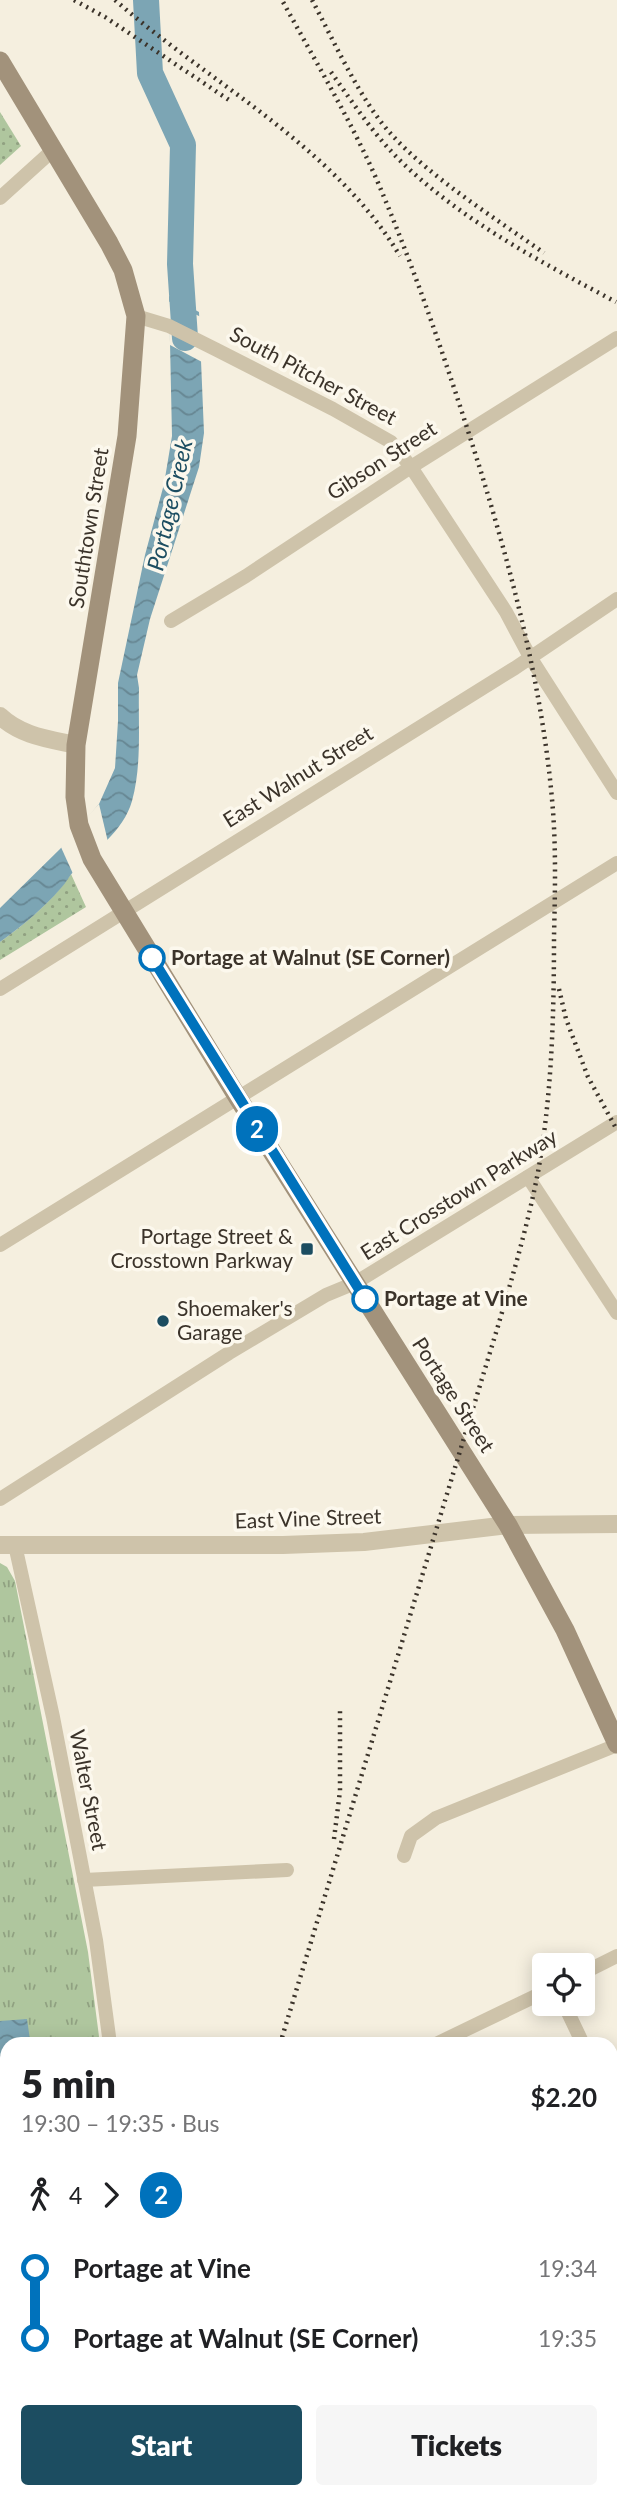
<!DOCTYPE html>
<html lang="en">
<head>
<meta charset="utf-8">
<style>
  body { margin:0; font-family:Lato,sans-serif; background:#f6f6f6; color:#202124; height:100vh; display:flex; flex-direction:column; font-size:26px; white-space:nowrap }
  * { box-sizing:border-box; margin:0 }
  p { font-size:23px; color:#757577 }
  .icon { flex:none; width:38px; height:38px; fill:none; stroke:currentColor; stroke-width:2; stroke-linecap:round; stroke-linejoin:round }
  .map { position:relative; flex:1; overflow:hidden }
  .side { position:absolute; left:0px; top:2037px; width:618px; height:462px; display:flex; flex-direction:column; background:#fff; border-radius:21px 21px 0 0; box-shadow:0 4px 18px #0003 }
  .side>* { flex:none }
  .badge { padding:0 14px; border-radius:23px; font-size:24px; line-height:46px }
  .fabs { position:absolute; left:532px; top:1953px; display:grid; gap:14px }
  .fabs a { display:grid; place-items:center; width:63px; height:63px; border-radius:7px; background:#fff; box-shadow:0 4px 18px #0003; font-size:35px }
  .map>.badge { position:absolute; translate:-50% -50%; box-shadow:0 0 0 4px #fff }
  .legs { display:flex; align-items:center; gap:10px; height:77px; padding:0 21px; font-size:23px }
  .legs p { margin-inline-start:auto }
  .summary { display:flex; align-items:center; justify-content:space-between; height:119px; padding:0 21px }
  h1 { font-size:38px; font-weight:800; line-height:52px }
  .cta { display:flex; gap:14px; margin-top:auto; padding:14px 21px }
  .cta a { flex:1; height:80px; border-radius:7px; background:#1c4d61; color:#fff; font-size:28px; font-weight:800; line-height:80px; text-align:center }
  .cta a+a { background:#f6f6f6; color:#202124 }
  ul { padding:0 21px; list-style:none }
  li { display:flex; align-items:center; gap:24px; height:70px; font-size:26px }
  li i { display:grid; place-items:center; width:10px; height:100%; margin:0 9px; background:currentColor }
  li i::after { content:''; width:18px; height:18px; margin:-9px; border:5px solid; border-radius:50%; background:#fff }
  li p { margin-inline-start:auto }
  li:first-child i { background:linear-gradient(#0000 50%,currentColor 0) }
  li:last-child i { background:linear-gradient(currentColor 50%,#0000 0) }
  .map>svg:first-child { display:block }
  .grass { fill:url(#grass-dots) }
  .park { fill:url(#park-tufts) }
  .water { fill:url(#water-waves) }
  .pier { fill:#f5efdf }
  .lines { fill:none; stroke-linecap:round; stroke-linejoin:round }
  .river { stroke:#7ca5b4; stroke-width:26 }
  .minor { stroke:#cec3aa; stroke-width:14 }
  .tertiary { stroke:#cec3aa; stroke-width:18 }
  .secondary { stroke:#a2927b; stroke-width:19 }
  .rail { stroke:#3b332a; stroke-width:4.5; stroke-dasharray:2 5; stroke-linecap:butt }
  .line-1-casing { stroke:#fff; stroke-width:16 }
  .line-1 { stroke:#0072bc; stroke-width:10 }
  .stop-1-dot { fill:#fff; stroke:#0072bc; stroke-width:3.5 }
  .poi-dot { fill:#1c4d61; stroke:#fcf8ed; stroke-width:2.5 }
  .labels { text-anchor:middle; stroke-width:7; stroke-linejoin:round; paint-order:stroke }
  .street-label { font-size:21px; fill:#3b332a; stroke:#fcf8ed }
  .stop-label { font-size:21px; font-weight:bold; fill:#3b332a; stroke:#fcf8ed; text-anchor:start }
  .poi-label { font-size:21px; fill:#3b332a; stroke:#fcf8ed; text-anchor:end }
  .water-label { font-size:23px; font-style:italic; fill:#1c4d61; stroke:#fcf8ed }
</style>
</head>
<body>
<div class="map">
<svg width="617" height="2499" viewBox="0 0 617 2499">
  <defs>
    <pattern id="grass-dots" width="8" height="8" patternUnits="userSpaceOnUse" patternTransform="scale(1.75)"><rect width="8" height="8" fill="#afc69e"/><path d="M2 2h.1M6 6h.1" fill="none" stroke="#90a181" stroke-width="1.8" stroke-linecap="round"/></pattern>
    <pattern id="park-tufts" width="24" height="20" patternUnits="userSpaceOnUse" patternTransform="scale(1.75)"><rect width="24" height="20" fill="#afc69e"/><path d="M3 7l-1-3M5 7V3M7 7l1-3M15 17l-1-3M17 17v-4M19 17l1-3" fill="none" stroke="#90a181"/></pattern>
    <pattern id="water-waves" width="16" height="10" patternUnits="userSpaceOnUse" patternTransform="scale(1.75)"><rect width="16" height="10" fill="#7ca5b4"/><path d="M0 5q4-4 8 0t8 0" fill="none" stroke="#678793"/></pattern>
  </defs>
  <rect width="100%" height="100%" fill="#f5efdf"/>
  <!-- grass -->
  <g class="grass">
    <path d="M0,112l21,34 -21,19z"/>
    <path d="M71,874l15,33 -86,53v-18c26,-19 53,-41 71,-68z"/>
    <path d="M58,2492h73l-2,7h-70l-2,-3z"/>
  </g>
  <!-- park -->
  <path class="park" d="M0,1563l7,4 8,14 73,371 12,92h-93v288l-7,6z"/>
  <!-- water -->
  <g class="water">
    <path d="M169,296l30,16 5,121 -5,34 -49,152 -13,56 2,13c-1,37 3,77 -7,113 -9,31 -37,49 -58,70 -5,5 -8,12 -13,17 -18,21 -39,38 -61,54v-34l60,-59 39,-45 16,-36 3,-47v-38l27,-128 19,-71 8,-48z"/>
    <path d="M27,2019l3,21 -23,4v88l-7,1v-112z"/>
  </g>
  <!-- pier -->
  <g class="pier">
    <path d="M168,301l33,16 1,45 -32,-17z"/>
    <path d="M99,804l9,38 -34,34 -14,-31z"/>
  </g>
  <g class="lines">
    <!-- river -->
    <path class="river" d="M146,0l4,73 33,72 -3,119 5,74"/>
    <!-- minor -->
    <g class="minor">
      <path d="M0,198l52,-47"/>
      <path d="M136,316l33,10 48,24 116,59 58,33 20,25 95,145 24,45 87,136"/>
      <path d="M171,621l75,-45 165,-109 206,-129"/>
      <path d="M0,989l515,-321 102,-69"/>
      <path d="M528,1177l89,136"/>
      <path d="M0,1245l617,-382"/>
      <path d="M0,1499l229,-146 97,-58 29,-12 262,-161"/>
      <path d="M15,1545l38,172 43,223 14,104"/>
      <path d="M404,1856l7,-20 25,-18 181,-73"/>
      <path d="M84,1880l203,-10"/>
      <path d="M583,1973l34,-17"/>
      <path d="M564,2004l19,40"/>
      <path d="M436,2044l108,-52"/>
      <path d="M611,2100l6,13"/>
      <path d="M611,2267l6,-1"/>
      <path d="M0,2345l7,-6"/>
      <path d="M300,2492v7"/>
      <path d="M341,2492v7"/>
      <path d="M201,2499l2,-7"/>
    </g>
    <!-- tertiary -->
    <g class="tertiary">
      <path d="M0,716c21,20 49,23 76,29"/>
      <path d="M0,1545h283l81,-3 144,-17 109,-1"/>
    </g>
    <!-- secondary -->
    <path class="secondary" d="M0,61l109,182 14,27 13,46 -9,120 -51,309 -1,52 4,28 13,34 146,239 270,427 57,105 52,114"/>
    <!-- rail -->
    <g class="rail">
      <path d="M74,0l31,17 127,85"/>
      <path d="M115,0c94,83 219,146 285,256"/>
      <path d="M312,0c22,41 48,100 79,134 40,44 104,84 153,119"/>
      <path d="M331,72c24,34 47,69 78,97 61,56 134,94 207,133"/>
      <path d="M559,989l7,30 22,58 29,53"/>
      <path d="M334,1839l6,-48v-81"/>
      <path d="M280,2044l218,-718c15,-51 30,-102 40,-154 14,-78 16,-158 16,-236 1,-41 2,-84 -1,-125 -9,-115 -38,-228 -72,-339 -31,-99 -64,-198 -105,-294 -27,-61 -62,-119 -94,-178"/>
      <path d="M142,2499l2,-7"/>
    </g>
  </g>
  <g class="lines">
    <defs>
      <path id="line-1" d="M152,958l213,341"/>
    </defs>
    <!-- line-1 casing -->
    <use href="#line-1" class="line-1-casing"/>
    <!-- line-1 -->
    <use href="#line-1" class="line-1"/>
  </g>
  <!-- markers -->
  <g class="stop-1-dot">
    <circle cx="152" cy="958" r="12"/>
    <circle cx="365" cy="1299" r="12"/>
  </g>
  <g class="poi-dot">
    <rect x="300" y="1242" width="14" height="14" rx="3.5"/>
    <circle cx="163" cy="1321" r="7"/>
  </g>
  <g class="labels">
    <!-- street labels -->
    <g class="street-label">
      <text transform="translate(313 376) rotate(28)" y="7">South Pitcher Street</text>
      <text transform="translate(382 461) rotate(-33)" y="7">Gibson Street</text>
      <text transform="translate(89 528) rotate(-81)" y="7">Southtown Street</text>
      <text transform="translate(298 777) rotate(-32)" y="7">East Walnut Street</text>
      <text transform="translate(459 1195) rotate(-32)" y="7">East Crosstown Parkway</text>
      <text transform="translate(453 1395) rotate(57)" y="7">Portage Street</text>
      <text transform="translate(308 1519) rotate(-2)" y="7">East Vine Street</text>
      <text transform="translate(88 1790) rotate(79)" y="7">Walter Street</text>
    </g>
    <!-- stop labels -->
    <g class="stop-label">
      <text x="171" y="965">Portage at Walnut (SE Corner)</text>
      <text x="384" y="1306">Portage at Vine</text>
    </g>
    <!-- poi labels -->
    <g class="poi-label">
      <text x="293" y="1244">Portage Street &amp;<tspan x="293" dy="24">Crosstown Parkway</tspan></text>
      <text x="177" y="1316" text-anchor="start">Shoemaker's<tspan x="177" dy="24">Garage</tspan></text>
    </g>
    <!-- water labels -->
    <g class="water-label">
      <text transform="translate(170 505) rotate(-77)" y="8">Portage Creek</text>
    </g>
  </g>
</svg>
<div class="fabs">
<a><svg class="icon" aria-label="locate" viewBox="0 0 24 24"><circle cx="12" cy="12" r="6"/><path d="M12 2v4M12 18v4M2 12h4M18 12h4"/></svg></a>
</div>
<b class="badge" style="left:257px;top:1129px;background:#0072bc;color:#fff">2</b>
<section class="side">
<div class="summary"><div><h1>5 min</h1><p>19:30 – 19:35 · Bus</p></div><b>$2.20</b></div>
<div class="legs"><svg class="icon" aria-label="walk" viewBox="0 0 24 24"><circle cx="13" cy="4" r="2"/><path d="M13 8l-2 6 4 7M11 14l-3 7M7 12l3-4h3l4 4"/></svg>4<svg class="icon" aria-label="forward" viewBox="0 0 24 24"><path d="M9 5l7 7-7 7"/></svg><b class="badge" style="background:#0072bc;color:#fff">2</b></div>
<ul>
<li><i style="color:#0072bc"></i><b>Portage at Vine</b><p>19:34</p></li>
<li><i style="color:#0072bc"></i><b>Portage at Walnut (SE Corner)</b><p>19:35</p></li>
</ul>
<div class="cta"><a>Start</a><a>Tickets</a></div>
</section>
</div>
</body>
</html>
